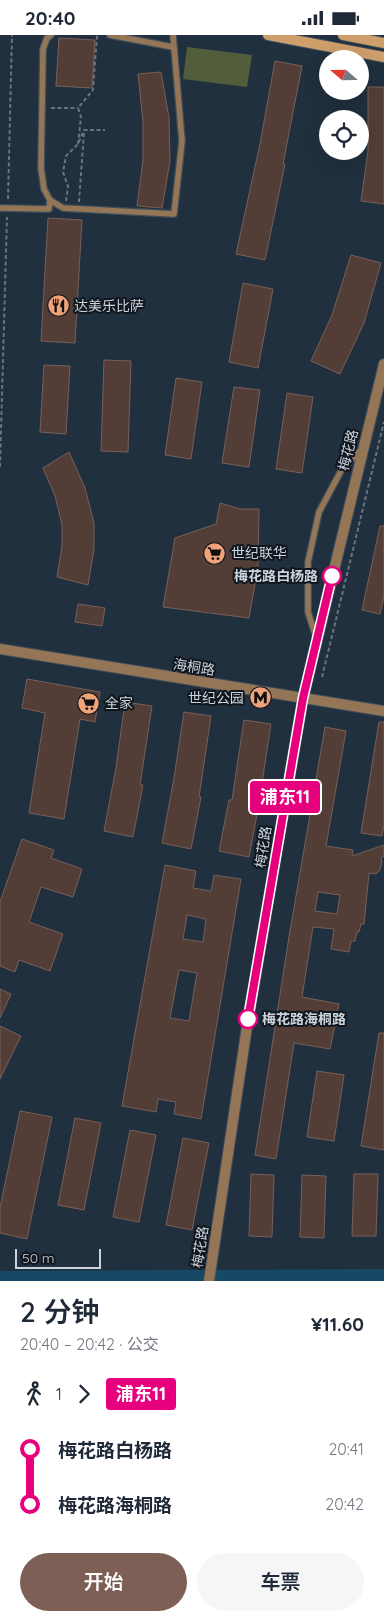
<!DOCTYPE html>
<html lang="zh">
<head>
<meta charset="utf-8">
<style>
  body { margin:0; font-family:Quicksand,"Noto Sans SC",sans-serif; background:#f6f6f7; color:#1f2937; height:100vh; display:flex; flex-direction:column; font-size:19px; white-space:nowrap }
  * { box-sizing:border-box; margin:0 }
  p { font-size:16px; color:#747a83 }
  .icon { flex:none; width:28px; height:28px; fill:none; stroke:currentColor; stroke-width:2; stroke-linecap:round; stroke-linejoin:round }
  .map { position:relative; height:1246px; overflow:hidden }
  .drawer { display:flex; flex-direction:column; background:#fff; flex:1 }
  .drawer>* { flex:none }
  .badge { padding:0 10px; border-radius:4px; font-size:18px; line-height:32px }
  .needle { width:32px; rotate:290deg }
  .tools { position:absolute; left:319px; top:15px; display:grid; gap:10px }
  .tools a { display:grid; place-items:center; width:50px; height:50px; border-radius:50%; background:#fff; box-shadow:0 5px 20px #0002; font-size:25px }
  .scale { position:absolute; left:15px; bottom:12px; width:86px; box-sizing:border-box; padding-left:5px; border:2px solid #cbd4dd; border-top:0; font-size:14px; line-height:18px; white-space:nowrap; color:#cbd4dd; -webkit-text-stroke:4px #11171e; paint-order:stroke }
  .map>.badge { position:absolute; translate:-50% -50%; box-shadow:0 0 0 2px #fff }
  .legs { display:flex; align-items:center; gap:8px; height:55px; padding:0 20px; font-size:16px }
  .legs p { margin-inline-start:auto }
  .headline { display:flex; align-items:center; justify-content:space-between; height:85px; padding:0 20px }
  h1 { font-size:28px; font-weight:600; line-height:38px }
  .action { display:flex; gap:10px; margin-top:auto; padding:10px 20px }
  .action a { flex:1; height:58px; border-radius:30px; background:#7d5f55; color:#fff; font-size:20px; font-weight:600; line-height:58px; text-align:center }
  .action a+a { background:#f6f6f7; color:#1f2937 }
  ul { padding:0 20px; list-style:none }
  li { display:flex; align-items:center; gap:18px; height:55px; font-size:19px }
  li i { display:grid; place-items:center; width:8px; height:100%; margin:0 6px; background:currentColor }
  li i::after { content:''; width:12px; height:12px; margin:-6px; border:4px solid; border-radius:50%; background:#fff }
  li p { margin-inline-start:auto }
  li:first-child i { background:linear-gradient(#0000 50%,currentColor 0) }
  li:last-child i { background:linear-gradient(currentColor 50%,#0000 0) }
  .status { display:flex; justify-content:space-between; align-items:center; height:35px; padding:0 25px; background:#fff; direction:ltr }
  .status svg { height:14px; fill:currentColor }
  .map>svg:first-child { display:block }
  .green { fill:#525d3c }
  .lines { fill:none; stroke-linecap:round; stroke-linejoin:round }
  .canal { stroke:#164964; stroke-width:12 }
  .building { fill:#533d37; stroke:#786059; fill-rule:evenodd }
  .lane-casing { stroke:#404e5b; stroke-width:8 }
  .street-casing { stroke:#404e5b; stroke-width:12 }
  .secondary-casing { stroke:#404e5b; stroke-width:12 }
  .path { stroke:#687581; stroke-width:2; stroke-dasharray:4 2.5; stroke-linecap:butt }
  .lane { stroke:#947657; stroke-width:5.5 }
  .street { stroke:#947657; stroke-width:10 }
  .secondary { stroke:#ce9f6b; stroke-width:10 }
  .line-1-casing { stroke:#fff; stroke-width:11 }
  .line-1 { stroke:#e6007e; stroke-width:8 }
  .stop-1-dot { fill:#fff; stroke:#e6007e; stroke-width:2.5 }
  .labels { text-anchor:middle; stroke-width:4; stroke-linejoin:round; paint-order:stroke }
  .poi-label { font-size:14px; fill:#cbd4dd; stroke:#11171e; text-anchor:start }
  .street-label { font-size:14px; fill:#cbd4dd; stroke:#11171e }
  .stop-label { font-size:14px; font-weight:bold; fill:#cbd4dd; stroke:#11171e; text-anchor:end }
</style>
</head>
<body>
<div class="status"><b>20:40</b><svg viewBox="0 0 49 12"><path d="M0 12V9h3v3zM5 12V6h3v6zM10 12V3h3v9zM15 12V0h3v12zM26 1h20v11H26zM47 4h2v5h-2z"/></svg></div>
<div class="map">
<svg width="384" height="1246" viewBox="0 0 384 1246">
  <rect width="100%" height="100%" fill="#21303e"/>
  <!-- green -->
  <path class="green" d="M187,12l65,8 -5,32 -64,-8z"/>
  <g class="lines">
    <!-- canal -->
    <path class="canal" d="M0,1242l384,-2"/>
  </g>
  <!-- building -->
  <g class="building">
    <path d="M59,3l36,2 -3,48 -36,-2z"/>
    <path d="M275,26l27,5 -19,98h2l-20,96 -29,-6 24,-110z"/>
    <path d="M161,37l8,46 1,43 -8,47 -25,-2 6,-46v-38l-5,-48z"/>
    <path d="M368,52h16v117l-23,-3 7,-50z"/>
    <path d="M48,183l34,2 -7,123 -34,-2z"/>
    <path d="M351,220l30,8 -17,60 -24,51 -29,-13 21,-46z"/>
    <path d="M243,248l30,6 -15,79 -29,-6z"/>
    <path d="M104,325l27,1 -3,91 -27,-1z"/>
    <path d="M44,330l26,1 -4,68 -26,-2z"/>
    <path d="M176,343l26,4 -11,77 -26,-4z"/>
    <path d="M234,352l26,3 -11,77 -27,-4z"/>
    <path d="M287,358l26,4 -11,76 -26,-4z"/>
    <path d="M69,417l16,36 9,35v26l-6,36 -31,-8 5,-31v-21l-7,-29 -12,-28z"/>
    <path d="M220,468l20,6h19l-1,58 -9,51 -86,-11 12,-69 41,-14z"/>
    <path d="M380,491h4v70l-4,18 -18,-4z"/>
    <path d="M78,569l27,4 -3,18 -27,-4z"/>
    <path d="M27,644l73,13 -5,30 -15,-3 -16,100 -35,-6 16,-100 -23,-5z"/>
    <path d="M125,667l27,4 -12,79h3l-10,52 -29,-6 12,-63z"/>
    <path d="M184,677l27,4 -12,81h2l-10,52 -29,-6 12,-65z"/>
    <path d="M244,685l27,4 -13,85 -9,48 -30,-6 10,-51h3z"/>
    <path d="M379,687h5v103l-2,11 -21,-3z"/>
    <path d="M325,692l21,4 -20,115 27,4 -1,6 32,-11v11l-3,2 1,4 -2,8 -4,4 -7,-1 -5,51h-3l-2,8h-2l-2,9h-4l-2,11 -18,-3 3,-20 -21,-2 -11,70 37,7 -9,45 -36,-6 -18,116 -21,-4 34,-218zM318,857l22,3 -3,19 -22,-3z"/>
    <path d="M22,804l32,11 -3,8 31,11 -9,28 -32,-10 -12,35 34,12 -13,37 -31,-11 -4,12 -15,-6v-64z"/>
    <path d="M165,830l31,6 -3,17 18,3 3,-16 27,4 -40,240 -27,-5 2,-12 -18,-3 -2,13 -34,-6zM187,880l19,4 -3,23 -20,-3zM179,935l18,3 -8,48 -19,-3z"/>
    <path d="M0,954l11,5 -11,24z"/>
    <path d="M0,991l21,10 -21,43z"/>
    <path d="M379,998h5v117l-23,-4z"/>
    <path d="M317,1036l27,4 -10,66 -27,-4z"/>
    <path d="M20,1076l32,6 -25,122 -27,-6v-25z"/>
    <path d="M75,1083l26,5 -17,87 -26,-5z"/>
    <path d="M130,1095l26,5 -17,87 -26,-5z"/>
    <path d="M183,1103l26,5 -17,87 -26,-5z"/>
    <path d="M251,1139l23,1 -2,62 -23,-1z"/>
    <path d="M354,1139h24l-2,62h-24z"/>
    <path d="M302,1140l24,1 -2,62 -24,-1z"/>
  </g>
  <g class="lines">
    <defs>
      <g id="lane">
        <path d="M51,0l-4,3 -4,11 -2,119 3,21 6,11 13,8 111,6 8,-73 -9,-106"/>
        <path d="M110,0l63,12"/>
        <path d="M0,173l49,1 1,-9"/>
        <path d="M316,602l-8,-25v-50l11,-50 23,-43 19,-19"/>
      </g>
      <g id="street">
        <path d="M0,614l384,62"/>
        <path d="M209,1246l39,-261 55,-322 81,-334"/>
      </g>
      <g id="secondary">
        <path d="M268,0l116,22"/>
        <path d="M343,0l41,8"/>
      </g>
    </defs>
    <!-- lane casing -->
    <use href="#lane" class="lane-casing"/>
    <!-- street casing -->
    <use href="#street" class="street-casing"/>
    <!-- secondary casing -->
    <use href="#secondary" class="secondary-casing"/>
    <!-- path -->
    <g class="path">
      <path d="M51,73h27"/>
      <path d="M78,109l3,-27 -3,-9 15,-18 4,-55"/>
      <path d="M8,164l4,-164"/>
      <path d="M66,166l2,-15 -5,-14 3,-16 12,-12 6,-14h21"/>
      <path d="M79,167l5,-70"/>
      <path d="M0,432l7,-250"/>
      <path d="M322,642l62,-255"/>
    </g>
    <!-- lane -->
    <use href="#lane" class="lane"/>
    <!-- street -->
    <use href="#street" class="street"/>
    <!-- secondary -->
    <use href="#secondary" class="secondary"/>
  </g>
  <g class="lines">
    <defs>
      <path id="line-1" d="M248,984l55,-321 29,-122"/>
    </defs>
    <!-- line-1 casing -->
    <use href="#line-1" class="line-1-casing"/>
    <!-- line-1 -->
    <use href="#line-1" class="line-1"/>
  </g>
  <!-- icons -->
  <defs>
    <symbol id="restaurant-disc" viewBox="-11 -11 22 22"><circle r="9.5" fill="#f0a279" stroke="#11171e"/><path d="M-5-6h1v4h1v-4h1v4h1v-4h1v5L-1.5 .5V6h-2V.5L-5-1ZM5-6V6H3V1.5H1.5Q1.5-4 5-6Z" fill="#111"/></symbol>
    <symbol id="supermarket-disc" viewBox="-11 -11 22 22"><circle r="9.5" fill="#f0a279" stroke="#11171e"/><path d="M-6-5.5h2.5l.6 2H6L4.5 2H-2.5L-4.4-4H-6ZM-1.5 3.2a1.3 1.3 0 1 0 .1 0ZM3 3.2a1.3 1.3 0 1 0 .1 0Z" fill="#111"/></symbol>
    <symbol id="metro-disc" viewBox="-11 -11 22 22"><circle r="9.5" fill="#f0a279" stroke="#11171e"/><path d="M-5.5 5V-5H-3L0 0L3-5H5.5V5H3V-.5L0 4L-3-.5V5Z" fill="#111"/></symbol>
  </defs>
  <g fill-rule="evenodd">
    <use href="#restaurant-disc" x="46" y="258" width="25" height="25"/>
    <use href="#supermarket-disc" x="202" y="506" width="25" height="25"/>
    <use href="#metro-disc" x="248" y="650" width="25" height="25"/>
    <use href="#supermarket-disc" x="76" y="656" width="25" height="25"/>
  </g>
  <!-- markers -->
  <g class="stop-1-dot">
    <circle cx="332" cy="541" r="9"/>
    <circle cx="248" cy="984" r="9"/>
  </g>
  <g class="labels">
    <!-- poi labels -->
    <g class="poi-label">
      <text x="74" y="276">达美乐比萨</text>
      <text x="231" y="523">世纪联华</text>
      <text x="244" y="668" text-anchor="end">世纪公园</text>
      <text x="105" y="673">全家</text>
    </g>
    <!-- street labels -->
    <g class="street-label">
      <text transform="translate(348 415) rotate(-76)" y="5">梅花路</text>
      <text transform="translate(194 632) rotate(9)" y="5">海桐路</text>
      <text transform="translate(263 812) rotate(-81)" y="5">梅花路</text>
      <text transform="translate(200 1212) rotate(-81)" y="5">梅花路</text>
    </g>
    <!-- stop labels -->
    <g class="stop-label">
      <text x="318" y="546">梅花路白杨路</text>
      <text x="262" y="989" text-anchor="start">梅花路海桐路</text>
    </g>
  </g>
</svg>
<div class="tools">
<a><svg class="needle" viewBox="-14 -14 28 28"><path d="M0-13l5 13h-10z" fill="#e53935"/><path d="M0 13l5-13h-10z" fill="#747a83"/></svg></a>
<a><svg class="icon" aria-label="locate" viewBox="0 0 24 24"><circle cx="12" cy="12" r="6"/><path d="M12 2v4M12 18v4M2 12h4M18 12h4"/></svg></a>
</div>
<div class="scale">50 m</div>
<b class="badge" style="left:285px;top:762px;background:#e6007e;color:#fff">浦东11</b>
</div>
<section class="drawer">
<div class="headline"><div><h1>2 分钟</h1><p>20:40 – 20:42 · 公交</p></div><b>¥11.60</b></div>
<div class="legs"><svg class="icon" aria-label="walk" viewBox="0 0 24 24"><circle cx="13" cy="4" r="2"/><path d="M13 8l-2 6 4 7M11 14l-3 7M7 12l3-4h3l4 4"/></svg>1<svg class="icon" aria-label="forward" viewBox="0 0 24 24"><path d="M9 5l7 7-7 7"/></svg><b class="badge" style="background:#e6007e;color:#fff">浦东11</b></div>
<ul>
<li><i style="color:#e6007e"></i><b>梅花路白杨路</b><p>20:41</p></li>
<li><i style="color:#e6007e"></i><b>梅花路海桐路</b><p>20:42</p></li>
</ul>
<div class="action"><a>开始</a><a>车票</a></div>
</section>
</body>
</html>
